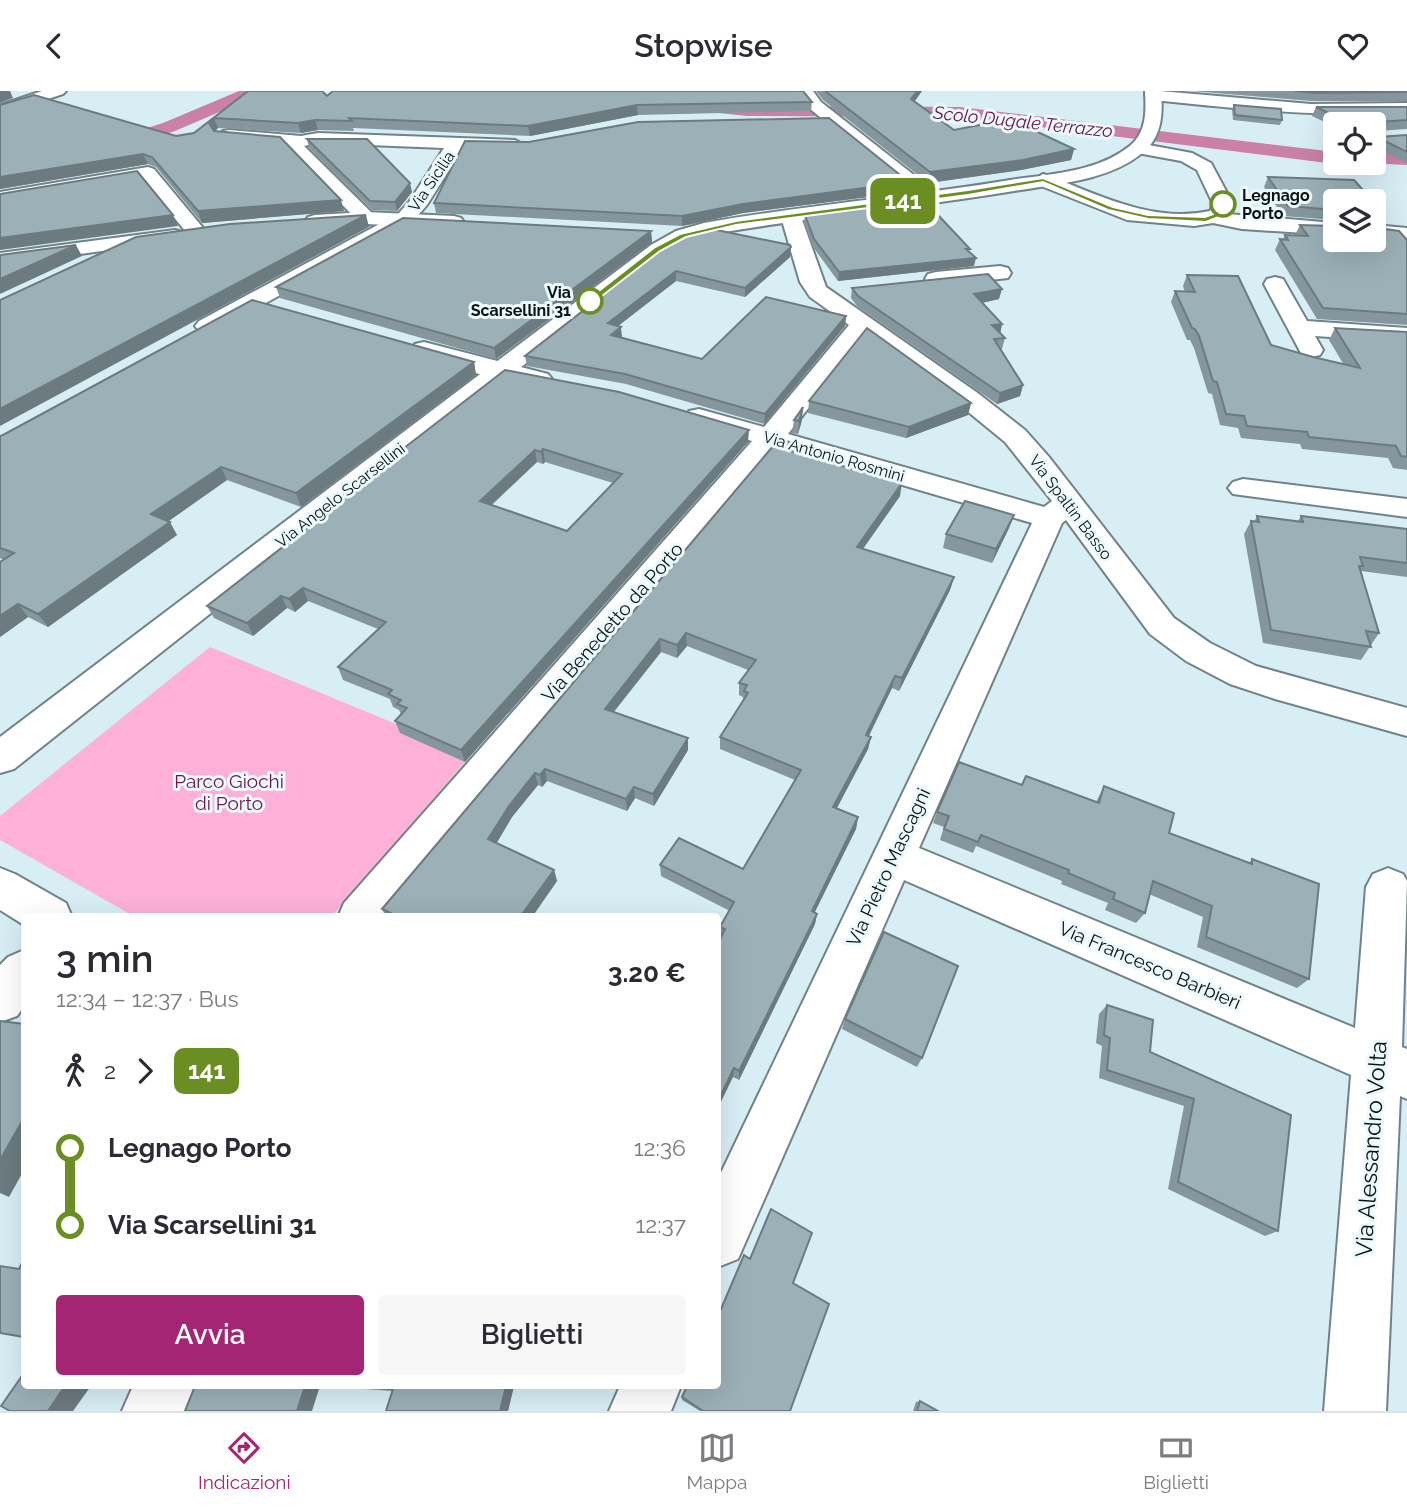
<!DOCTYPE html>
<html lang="it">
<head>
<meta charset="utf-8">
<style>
  body { margin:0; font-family:Raleway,sans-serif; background:#f7f7f7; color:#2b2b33; height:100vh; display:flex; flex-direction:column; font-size:26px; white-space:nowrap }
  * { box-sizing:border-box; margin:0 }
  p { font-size:23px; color:#7c7c81 }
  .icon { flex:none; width:38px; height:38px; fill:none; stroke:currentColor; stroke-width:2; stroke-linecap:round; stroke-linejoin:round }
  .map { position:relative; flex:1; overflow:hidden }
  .drawer { position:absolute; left:21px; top:822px; width:700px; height:476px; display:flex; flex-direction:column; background:#fff; border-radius:7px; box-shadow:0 7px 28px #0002 }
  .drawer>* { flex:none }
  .badge { padding:0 14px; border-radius:10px; font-size:24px; line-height:46px }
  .fabs { position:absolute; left:1323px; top:21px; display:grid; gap:14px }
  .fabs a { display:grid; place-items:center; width:63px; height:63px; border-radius:7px; background:#fff; box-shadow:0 7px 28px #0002; font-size:35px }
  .map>.badge { position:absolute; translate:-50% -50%; box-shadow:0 0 0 4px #fff }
  .legs { display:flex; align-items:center; gap:10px; height:77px; padding:0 35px; font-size:23px }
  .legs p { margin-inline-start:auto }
  .summary { display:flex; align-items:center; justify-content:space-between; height:119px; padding:0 35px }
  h1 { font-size:38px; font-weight:600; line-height:52px }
  .cta { display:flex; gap:14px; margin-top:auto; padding:14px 35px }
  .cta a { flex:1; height:80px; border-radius:7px; background:#a52575; color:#fff; font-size:28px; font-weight:600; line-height:80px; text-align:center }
  .cta a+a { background:#f7f7f7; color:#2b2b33 }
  ul { padding:0 35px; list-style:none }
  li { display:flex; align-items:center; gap:24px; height:77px; font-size:26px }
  li i { display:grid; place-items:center; width:10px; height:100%; margin:0 9px; background:currentColor }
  li i::after { content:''; width:18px; height:18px; margin:-9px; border:5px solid; border-radius:50%; background:#fff }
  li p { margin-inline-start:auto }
  li:first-child i { background:linear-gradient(#0000 50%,currentColor 0) }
  li:last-child i { background:linear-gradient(currentColor 50%,#0000 0) }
  header { display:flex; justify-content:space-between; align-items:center; height:91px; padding:0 35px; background:#fff; font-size:32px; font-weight:600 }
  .tab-bar { display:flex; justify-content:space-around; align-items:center; height:98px; border-top:2px solid #e1e1e2; background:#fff; font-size:19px; color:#7c7c81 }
  .tab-bar a { display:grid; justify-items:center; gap:4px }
  .tab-bar .active { color:#a52575 }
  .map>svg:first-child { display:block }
  .green { fill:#fdb0d8 }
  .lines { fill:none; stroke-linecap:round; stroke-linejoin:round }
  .canal { fill:#cb80a8; fill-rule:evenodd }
  .street-casing { stroke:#6f8389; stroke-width:4 }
  .secondary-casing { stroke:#6f8389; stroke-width:4 }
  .street { fill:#fff; fill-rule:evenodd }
  .secondary { fill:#fff; fill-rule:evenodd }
  .wall { fill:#85979d; fill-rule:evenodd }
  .shaded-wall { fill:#6c7b80 }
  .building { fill:#9bb0b7; stroke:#6c7b80; stroke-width:2; fill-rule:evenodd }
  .line-1 { fill:#6b8e23; stroke:#fff; stroke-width:2 }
  .stop-1-dot { fill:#fff; stroke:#6b8e23; stroke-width:3.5 }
  .labels { text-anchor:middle; stroke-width:6; stroke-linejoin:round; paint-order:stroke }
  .far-street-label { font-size:16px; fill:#0a1214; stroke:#ecfafe }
  .far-stop-label { font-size:16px; font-weight:bold; fill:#0a1214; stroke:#ecfafe; text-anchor:start }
  .far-water-label { font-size:18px; font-style:italic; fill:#6a1049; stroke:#ecfafe }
  .street-label { font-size:19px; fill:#0a1214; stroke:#ecfafe }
  .park-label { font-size:19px; fill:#6f164d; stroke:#ecfafe }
  .near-street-label { font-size:23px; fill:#0a1214; stroke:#ecfafe }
</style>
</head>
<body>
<header><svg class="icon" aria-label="back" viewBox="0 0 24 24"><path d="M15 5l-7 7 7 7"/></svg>Stopwise<svg class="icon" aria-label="heart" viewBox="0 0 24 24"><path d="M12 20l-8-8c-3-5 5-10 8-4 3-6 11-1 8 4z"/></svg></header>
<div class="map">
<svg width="1407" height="1320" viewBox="0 0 1407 1320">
  <rect width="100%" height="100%" fill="#d8eef5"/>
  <!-- green -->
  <path class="green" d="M210,556l261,108 -140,162h-196l-135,-77v-24z"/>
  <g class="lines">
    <!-- canal -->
    <g class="canal">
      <path d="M239,0h22l-2,4 -84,36 -43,14 -132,27v-12l121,-24 42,-13z"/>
      <path d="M620,0h32l47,10 48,5 213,1 375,45v11h4l-4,1 -375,-47 -213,-1 -48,-5 -77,-16z"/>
      <path d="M1374,62h33v12l-40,-2h7z"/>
    </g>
    <defs>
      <g id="street">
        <path d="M42,0h24l-3,3 -63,21v-10z"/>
        <path d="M797,0h16l8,11 117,92 3,4 -3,4h-14l-115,-94z"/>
        <path d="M1160,0l151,13 96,-1v10c-85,4 -169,-4 -254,-13l-8,-5 2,-3z"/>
        <path d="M229,39l72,6 17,-3 197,7 9,5 -9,5 -52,-2 -36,57 -15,17 -197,109h-16l-4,-5 4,-5 199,-107 11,-12 35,-54 -126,-5 -14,3 69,68 3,4 -3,4h-14l-75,-77 -61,-6 -3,-4 3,-4z"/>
        <path d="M1138,52l54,10 19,10 22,41 -5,10 107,9v12l-93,-6 -29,-6 -19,3 -67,-6 -91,-36 -2,-4 9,-6 7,2c50,20 104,47 160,35l3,-7 -16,-34 -16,-9 -49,-9 -3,-4 3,-4z"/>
        <path d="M148,76l6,2 50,60 3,4 -3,4h-14l-47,-58 -143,25v-12z"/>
        <path d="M791,120l7,2 3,4 25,70 153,107 46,36 24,27 125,161 36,25 46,23 151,42v28l-132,-37 -45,-15 -44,-23 -36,-27 -84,-114 -4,3 -143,325 436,180 11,-141 7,-13 15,-6 15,6 4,7 -5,166 5,2v50l-7,-3 -14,315h-62l27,-336 -447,-195 -166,379 -20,8v-88l314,-656 -256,-75 -389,469h-49l6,-14 408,-462 -63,-18 -3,-6 3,-6 10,-2 65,18 85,-102 -39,-28 -10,-15 -19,-65 3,-4zM865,245l96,70 44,36 47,59 -8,6 -256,-73z"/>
        <path d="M1374,134l33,3v12l-33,-3z"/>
        <path d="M1000,175l8,2 3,5 -3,5 -72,8 -8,-2 -3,-5 3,-5 8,-2z"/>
        <path d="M1275,186l8,2 24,42 100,7v14l-92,-6 8,14 -3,5 -9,2 -9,-2 -38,-71 3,-5z"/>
        <path d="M424,251l124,32 4,5 -4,5c-28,7 -102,-21 -133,-30l-3,-5 3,-5z"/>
        <path d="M1243,388l164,20v18l-174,-23 -5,-6 5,-6z"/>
        <path d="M0,777l15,6 51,29 6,14h-48v8l-24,-15z"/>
        <path d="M24,859v56l-7,10 -17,6v-57l8,-8z"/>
        <path d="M133,1295h63l-10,25h-64z"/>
        <path d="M620,1295h61l-10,25h-62z"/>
      </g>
      <g id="secondary">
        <path d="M1145,0h16c2,24 1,47 -20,63 -34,27 -85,30 -127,37 -102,17 -205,26 -307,44l-17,4 -25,14 -651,516 -14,4v-36l651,-492 25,-14 28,-8c101,-18 204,-26 306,-43 39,-6 89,-8 121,-35 16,-14 15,-35 14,-54z"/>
        <path d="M366,121l88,4 7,2 3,4 -3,4 -7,2 -88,-4 -51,3 -7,-2 -3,-4 3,-4 7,-2z"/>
        <path d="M175,139l7,2 3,4 -3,4 -182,25v-12z"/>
      </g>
    </defs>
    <!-- street casing -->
    <use href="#street" class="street-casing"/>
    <!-- secondary casing -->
    <use href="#secondary" class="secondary-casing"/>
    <!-- street -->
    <use href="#street" class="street"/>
    <!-- secondary -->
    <use href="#secondary" class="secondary"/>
  </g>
  <!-- wall -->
  <g class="wall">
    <path d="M248,0l79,5 485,6 -1,9 -173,4 -108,21 -177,-8 1,3 -36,-1 -17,3 -83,-5 -3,3 129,80 -142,12 -46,-56 -8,-3 -148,25v-84l176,31 18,-3z"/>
    <path d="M816,0h106l-8,11 40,28 120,19 -3,11 -50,10 -93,13 -105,-83z"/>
    <path d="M1191,0h216v10h-96z"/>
    <path d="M1234,14l48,15 -2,5 -47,-5 -1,-10z"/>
    <path d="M1316,16h91v22l-31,2 1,6 -3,6v-19h-39v3l-23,-11z"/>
    <path d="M1407,44v28l-33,-16v-3l3,-7z"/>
    <path d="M307,48l105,53 -15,19 -25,-1 -63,-62z"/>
    <path d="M1268,86l67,24v19l-52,-4 -19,-29z"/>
    <path d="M907,101l-164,21 -61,13 -246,-13 -2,-10z"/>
    <path d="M1374,111l9,10 -6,10 1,6 29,12v85l-90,-6 -42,-69 5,-11h3l2,-4h10l5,-10 35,15z"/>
    <path d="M805,124l164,37 5,14 -136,15 -25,-34 -9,-24z"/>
    <path d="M651,140l1,11 -156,117 -216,-61 -4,-11z"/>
    <path d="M666,155l125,1 -1,10 -45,40 -69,-16 -58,45 4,11 80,22 144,-43 -1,10 -81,98 -138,-40 -99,-18 -2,-10z"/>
    <path d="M1187,184l84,70 42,12 31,8 -15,-25 6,-12 72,4v138l-14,-2 -5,-10 -86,-9 -2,-5 -59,-6 -3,-10 -18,-3 -8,-31 -4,-1 -14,-45 -4,-8h-3l-16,-38 4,-11 10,1 -2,-6z"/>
    <path d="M852,197l147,11 -17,4 20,21 -2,9 5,5 -3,11h-2l23,36 -3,11 -23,8 -140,-98 -6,-8z"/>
    <path d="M474,271l2,13 -175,132 -74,-27 -59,41 9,14 -129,92 -20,-10 -28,20v-75l4,-2 -4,-2v-122z"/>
    <path d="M505,279l243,72 -283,320 -65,-29 -5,-12 6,-7 -2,-4 -6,-3 -3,-8 -47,-19 -5,-13 40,-38 -70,-28 -13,11 -8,-4 -34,28 -39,-18 -7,-12 124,-97 -2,-3zM537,371l6,2 2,-2 68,21 -46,48 -75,-26z"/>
    <path d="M809,310l162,2 -3,12 -62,23 -98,-25z"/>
    <path d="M794,329h8l-4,14 -6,-1z"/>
    <path d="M793,360l107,45 -37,53 91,28 -4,13 -51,101 -7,-3 -23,48 2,1 -3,12 -31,59 21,9 -2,12 -42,83 3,2 -2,10 -76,156 -6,-3 -13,-139v-11l10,-16 -69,-35 -1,-11 83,4 52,-89 -75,-31v-12l23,-36v-4l-4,-2v-12l9,-13 -61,-24 -10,12 -16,-6 -47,60 74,38 -34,56 -19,-8 -8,13 -80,-30 -5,6 -4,-2 -26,32 -16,26 58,27 3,11 -25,36h-146l-4,-8z"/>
    <path d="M1014,424l-5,13 -17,35 -49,-15 3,-14z"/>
    <path d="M1257,425l41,5 3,-5 106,13v48l-46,-6 18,62 -18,27 -98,-17 -19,-109 7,-13 3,1z"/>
    <path d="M1026,685l70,26 8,-16 65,47 80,30 3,-4 57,120 -12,9 -100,-41 6,-30 -54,-23 -4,19 -9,10 -31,-13 3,-7 -47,-19 1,-3 -86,-35 -3,7 -33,-13 4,-13 -11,-4 4,-11 84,-27z"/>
    <path d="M1107,914l43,47 141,63 -13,116 -13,5 -97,-47 16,-83 -85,-28 3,-32 -6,-3 3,-29z"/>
    <path d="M845,928l77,39 -5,9 -75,-38z"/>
    <path d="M750,1168l43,24 -3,128h-90l-18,-11v-3z"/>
    <path d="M324,1295h190l-6,25h-122l6,-20z"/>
    <path d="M920,1310l18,10h-25l3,-9z"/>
  </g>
  <!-- shaded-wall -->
  <g class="shaded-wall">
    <path d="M0,0h10l3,7 -13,5z"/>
    <path d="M917,0h5l-13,18 2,-10z"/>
    <path d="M637,14l1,10 -108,21 -2,-10z"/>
    <path d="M214,27l4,10 -5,5 -4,-10z"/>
    <path d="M315,29l3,10 -17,3 -3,-10z"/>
    <path d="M1074,58l-3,11 -50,10 -93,13 2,-11z"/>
    <path d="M143,63l5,10 -148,25v-12z"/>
    <path d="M909,91l-2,10 -164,21 -61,13v-10l61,-12z"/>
    <path d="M410,92l2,9 -15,19 -2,-9z"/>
    <path d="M341,109l3,11 -142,12 -4,-12z"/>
    <path d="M1383,121l-6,11v-8z"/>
    <path d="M173,124l5,11 -178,24v-12z"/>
    <path d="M366,124l3,12 -369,199v-17z"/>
    <path d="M651,140l1,11 -156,117 -2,-11z"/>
    <path d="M76,154l6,11 -82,38v-15z"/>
    <path d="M791,156l-1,10 -45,40v-9z"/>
    <path d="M976,167l-2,8 -136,15 1,-9z"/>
    <path d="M676,180v10l-67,52 -1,-10z"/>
    <path d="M1002,198l-3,10 -27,6 2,-11z"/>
    <path d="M846,225l-1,10 -81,98 1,-10z"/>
    <path d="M1002,233l-2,11 -8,-10z"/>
    <path d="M621,236l1,10 -11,-2z"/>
    <path d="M474,271l2,13 -175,132 -5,-14z"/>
    <path d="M1023,294l-3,11 -23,8 3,-11z"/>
    <path d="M971,312l-3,12 -62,23 3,-11z"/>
    <path d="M803,316l-1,13 -4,14 1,-13z"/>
    <path d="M749,339l-1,12 -283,320 -4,-12z"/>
    <path d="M543,358l2,13 -2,2 -2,-12z"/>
    <path d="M535,359l2,12 -55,51 -2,-12z"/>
    <path d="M221,376l6,13 -68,48 -8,-14z"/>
    <path d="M902,392l-2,13 -45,64 2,-13z"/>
    <path d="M1014,424l-5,13 -17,35 4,-14z"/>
    <path d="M170,431l7,13 -129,92 -10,-13z"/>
    <path d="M954,486l-4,13 -51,101 3,-13z"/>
    <path d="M303,497l5,13 -13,11 -6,-13z"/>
    <path d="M281,505l6,12 -34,28 -6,-13z"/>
    <path d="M18,513l10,13 -28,20v-21z"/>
    <path d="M686,542l1,13 -10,12v-13z"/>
    <path d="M660,548l1,13 -55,69 -1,-12z"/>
    <path d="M895,585l-3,12 -29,59 3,-12z"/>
    <path d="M871,646l-3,12 -37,70 2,-12z"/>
    <path d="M688,647v12l-34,56 -1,-12z"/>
    <path d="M545,678l2,12 -5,6 -2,-12z"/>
    <path d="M535,682l3,12 -26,32 -20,34 -4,-12 21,-33z"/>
    <path d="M634,696l1,11 -8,13 -1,-12z"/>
    <path d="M858,726l-2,12 -46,93 2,-11z"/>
    <path d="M554,779l3,11 -25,36h-12z"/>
    <path d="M817,823l-2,10 -76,156v-9z"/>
    <path d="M734,977l-1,9 -15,31v-7z"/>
    <path d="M24,1027v52l-15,27 -9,-4v-33z"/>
    <path d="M65,1295h26l-18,25h-25z"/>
    <path d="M305,1295h15l-8,25h-15z"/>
    <path d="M506,1295h8l-6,25h-8z"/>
  </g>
  <!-- building -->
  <g class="building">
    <path d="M248,0h74l5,5 6,-5h470l9,11 -175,3 -109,21 -179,-8 3,3 -37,-1 -17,3 -84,-5 -5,5 5,8 66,6 61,63 -143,11 -46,-54 -9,-3 -143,23v-72l34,-10 142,41 18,-3z"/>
    <path d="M825,0h92l-6,8 43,31 56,-11 64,30 -51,11 -93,12z"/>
    <path d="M1295,0h112v1l-92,1z"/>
    <path d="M1234,14l47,4 1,11 -47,-5z"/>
    <path d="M1316,16h91v13l-29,2 -2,3 1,12 -3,-3v-10h-22z"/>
    <path d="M829,27l80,64 -166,22 -61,12 -248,-13 31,-62 64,1 109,-20z"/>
    <path d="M1407,44v17l-30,-15z"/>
    <path d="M307,48h60l43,44 -15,19 -25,-1z"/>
    <path d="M137,80l36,44 -173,23v-44z"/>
    <path d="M1268,86l86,3 19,21h-38v9l-47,-4z"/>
    <path d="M923,108l47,50h-4l10,9 -137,14 -25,-33 -9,-24z"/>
    <path d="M1374,111l9,10 -6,3 1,13 21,3 8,9v74l-84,-6 -43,-69 8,1 -3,-5 23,1 -8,-11 35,1v14h39z"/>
    <path d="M366,124l-366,194v-109l136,-63 94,-13z"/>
    <path d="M403,127l248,13 -157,117 -218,-61z"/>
    <path d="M707,137l83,17 1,2 -46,41 -69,-17 -68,52 13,4 -10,8 91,24 64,-62 80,19 -81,98 -140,-40 -100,-18 141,-110 25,-14z"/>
    <path d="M76,154l-76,34v-24z"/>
    <path d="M988,183l14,15 -28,5 28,30 -10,1 13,13 -11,1 29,46 -23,8 -142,-97 -6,-8z"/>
    <path d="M1187,184l51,1 33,69 42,12 47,11 -25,-40 72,4v125l-6,-1 -5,-10 -87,-9 -2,-5 -60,-6 -3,-10 -18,-2 -9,-32 -4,-1 -14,-45 -4,-7 -3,-1 -17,-37 20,1z"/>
    <path d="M252,209l222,62 -178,131 -75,-26 -70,47 19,8 -132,92 -20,-10 -18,12v-54l14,-9 -14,-5v-112l3,-1z"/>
    <path d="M867,237l104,75 -62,24 -100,-26z"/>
    <path d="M505,279l114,22 130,38 -288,320 -66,-29 12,-13 -10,-4 4,-4 -13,-6 4,-4 -54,-23 48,-45 -83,-34 -14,11 -8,-3 -34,27 -40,-17 127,-99 -5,-1zM543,358l79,25 -55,57 -87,-30 55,-51 6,2z"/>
    <path d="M803,316l-4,14 -5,-1z"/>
    <path d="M779,348l14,4 -2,8 111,32 -45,64 97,30 -52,101 -7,-2 -29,59 5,2 -38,70 25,10 -46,94 5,3 -78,157 -5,-3 -16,33v-158l7,-14 -5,-2 14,-25 -74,-37 19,-27 64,31 58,-99 -81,-33 28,-44 -4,-2 3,-6 -8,-2 17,-23 -70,-27 -9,12 -17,-6 -55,70 83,29 -35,56 -19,-7 -8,12 -81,-30 -5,6 -5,-2 -26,33 -21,33 66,31 -34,47h-121l-17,-8z"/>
    <path d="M965,410l49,14 -18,34 -50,-15z"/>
    <path d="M1257,425l46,6 -2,-6 106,13v34l-47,-6 3,9h-4l20,67 -13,-2 5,16 -100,-17 -20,-109 8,1z"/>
    <path d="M959,671l63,23 4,-9 73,27 5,-17 70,27 -5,20 83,31v-5l67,25 -10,95 -103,-42 6,-31 -59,-25 -8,32 -32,-14 2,-6 -47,-20 1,-3 -88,-35 -3,7 -34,-13 5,-13 -12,-4z"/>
    <path d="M884,841l74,34 -36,92 -77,-39z"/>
    <path d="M1107,914l46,15 -3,32 141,63 -13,116 -100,-49 16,-83 -87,-29 3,-32 -6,-3z"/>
    <path d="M0,930l24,3v94l-24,42z"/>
    <path d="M771,1118l41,24 -19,50 36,21 -39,107h-87l-21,-14 5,-11h31v-70l26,-61 6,4z"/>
    <path d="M24,1168v78l-24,-4v-67l19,3z"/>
    <path d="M24,1282v13h41l-17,25h-38l-9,-5z"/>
    <path d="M195,1295h110l-8,25h-112z"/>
    <path d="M357,1295h149l-6,25h-114l7,-22z"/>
    <path d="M920,1310l18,10h-21z"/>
  </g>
  <!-- line-1 -->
  <path class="line-1" d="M1043,87l70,29 35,8 57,2 11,-4 4,-10 6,1 -5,12 -15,6 -58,-3 -40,-9 -65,-28 -75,13 -232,30 -50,12 -26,14 -67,52 -7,-2 69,-54 25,-13 56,-13 232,-31z"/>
  <!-- markers -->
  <g class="stop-1-dot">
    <circle cx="1223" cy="113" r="12"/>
    <circle cx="590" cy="210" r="12"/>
  </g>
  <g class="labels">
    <!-- far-street labels -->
    <g class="far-street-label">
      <text transform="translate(431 90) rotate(-56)" y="6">Via Sicilia</text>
      <text transform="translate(834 365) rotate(16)" y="6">Via Antonio Rosmini</text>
      <text transform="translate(340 404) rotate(-38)" y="6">Via Angelo Scarsellini</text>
      <text transform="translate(1071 416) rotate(53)" y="6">Via Spaltin Basso</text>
    </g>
    <!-- far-stop labels -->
    <g class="far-stop-label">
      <text x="1242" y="110">Legnago<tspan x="1242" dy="18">Porto</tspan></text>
      <text x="571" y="207" text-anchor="end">Via<tspan x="571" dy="18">Scarsellini 31</tspan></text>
    </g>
    <!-- far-water labels -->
    <g class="far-water-label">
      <text transform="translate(1023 31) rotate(6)" y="6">Scolo Dugale Terrazzo</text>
    </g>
    <!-- street labels -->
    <g class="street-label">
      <text transform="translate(612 531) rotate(-49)" y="7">Via Benedetto da Porto</text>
      <text transform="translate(888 776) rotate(-65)" y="7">Via Pietro Mascagni</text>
      <text transform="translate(1150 874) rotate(23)" y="7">Via Francesco Barbieri</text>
    </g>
    <!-- park labels -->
    <g class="park-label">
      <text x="229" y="697">Parco Giochi<tspan x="229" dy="22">di Porto</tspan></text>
    </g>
    <!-- near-street labels -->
    <g class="near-street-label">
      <text transform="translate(1371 1058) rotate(-86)" y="8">Via Alessandro Volta</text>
    </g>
  </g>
</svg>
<div class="fabs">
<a><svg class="icon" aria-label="locate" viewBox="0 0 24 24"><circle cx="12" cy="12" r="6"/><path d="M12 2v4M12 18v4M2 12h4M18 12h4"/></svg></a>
<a><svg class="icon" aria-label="layers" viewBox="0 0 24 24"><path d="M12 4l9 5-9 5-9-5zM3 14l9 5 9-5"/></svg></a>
</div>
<b class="badge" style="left:903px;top:110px;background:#6b8e23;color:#fff">141</b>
<section class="drawer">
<div class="summary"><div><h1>3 min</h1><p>12:34 – 12:37 · Bus</p></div><b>3.20 €</b></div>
<div class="legs"><svg class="icon" aria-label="walk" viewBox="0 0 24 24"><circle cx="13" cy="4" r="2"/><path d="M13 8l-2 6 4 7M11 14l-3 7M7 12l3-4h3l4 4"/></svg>2<svg class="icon" aria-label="forward" viewBox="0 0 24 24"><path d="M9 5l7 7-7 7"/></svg><b class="badge" style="background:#6b8e23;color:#fff">141</b></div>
<ul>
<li><i style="color:#6b8e23"></i><b>Legnago Porto</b><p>12:36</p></li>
<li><i style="color:#6b8e23"></i><b>Via Scarsellini 31</b><p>12:37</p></li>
</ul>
<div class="cta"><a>Avvia</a><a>Biglietti</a></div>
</section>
</div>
<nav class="tab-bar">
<a class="active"><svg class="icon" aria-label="directions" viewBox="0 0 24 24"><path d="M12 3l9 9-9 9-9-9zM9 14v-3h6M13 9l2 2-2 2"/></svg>Indicazioni</a>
<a><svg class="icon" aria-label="map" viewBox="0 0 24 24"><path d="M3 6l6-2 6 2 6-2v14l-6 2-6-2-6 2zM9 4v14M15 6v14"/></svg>Mappa</a>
<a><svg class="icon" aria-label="tickets" viewBox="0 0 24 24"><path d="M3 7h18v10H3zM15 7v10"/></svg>Biglietti</a>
</nav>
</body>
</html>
